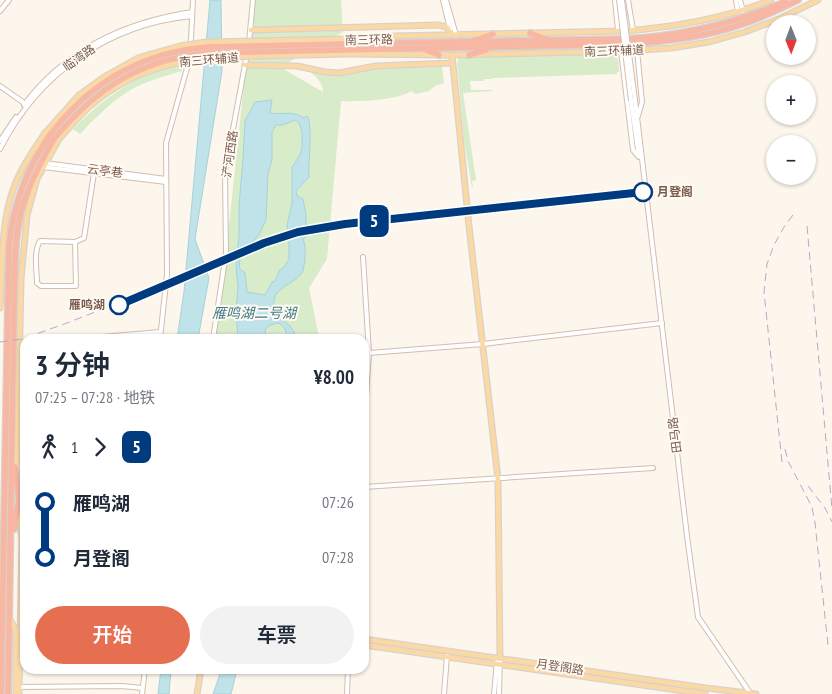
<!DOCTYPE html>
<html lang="zh">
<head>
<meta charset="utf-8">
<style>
  body { margin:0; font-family:"PT Sans Narrow","Noto Sans SC",sans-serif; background:#f2f2f3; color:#1f2937; height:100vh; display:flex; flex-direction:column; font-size:19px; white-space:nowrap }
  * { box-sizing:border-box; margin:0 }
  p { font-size:16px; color:#747a83 }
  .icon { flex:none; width:28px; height:28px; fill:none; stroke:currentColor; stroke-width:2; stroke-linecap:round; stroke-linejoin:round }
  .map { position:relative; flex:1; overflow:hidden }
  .drawer { position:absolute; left:20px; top:334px; width:349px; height:340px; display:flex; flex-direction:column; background:#fff; border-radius:15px; box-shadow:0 1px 4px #0004 }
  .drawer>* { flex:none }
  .badge { padding:0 10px; border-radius:8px; font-size:18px; line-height:32px }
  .needle { width:32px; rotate:179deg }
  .tools { position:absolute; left:766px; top:15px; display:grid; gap:10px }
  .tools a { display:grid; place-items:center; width:50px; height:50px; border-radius:50%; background:#fff; box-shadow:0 1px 4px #0004; font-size:25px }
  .map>.badge { position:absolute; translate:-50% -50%; box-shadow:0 0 0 2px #fff }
  .legs { display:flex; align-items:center; gap:8px; height:55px; padding:0 15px; font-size:16px }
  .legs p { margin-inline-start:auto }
  .overview { display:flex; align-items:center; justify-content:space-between; height:85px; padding:0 15px }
  h1 { font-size:28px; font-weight:600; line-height:38px }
  .cta { display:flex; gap:10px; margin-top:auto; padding:10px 15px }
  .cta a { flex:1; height:58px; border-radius:30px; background:#e76f51; color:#fff; font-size:20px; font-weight:600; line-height:58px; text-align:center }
  .cta a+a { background:#f2f2f3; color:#1f2937 }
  ul { padding:0 15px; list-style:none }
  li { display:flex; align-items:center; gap:18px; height:55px; font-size:19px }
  li i { display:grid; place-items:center; width:8px; height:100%; margin:0 6px; background:currentColor }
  li i::after { content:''; width:12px; height:12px; margin:-6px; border:4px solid; border-radius:50%; background:#fff }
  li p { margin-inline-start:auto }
  li:first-child i { background:linear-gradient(#0000 50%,currentColor 0) }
  li:last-child i { background:linear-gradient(currentColor 50%,#0000 0) }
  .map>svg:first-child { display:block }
  .green { fill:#d8ecc9; fill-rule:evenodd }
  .water { fill:#bfe3e8; stroke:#a5d3da; fill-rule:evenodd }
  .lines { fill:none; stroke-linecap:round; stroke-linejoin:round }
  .minor-casing { stroke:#d1beb0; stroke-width:6 }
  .major-casing { stroke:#dad1cd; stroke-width:7 }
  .highway-casing { stroke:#dad1cd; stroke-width:8 }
  .minor { stroke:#fff; stroke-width:4 }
  .major { stroke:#fbd9a5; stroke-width:4.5 }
  .highway { stroke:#f7b7a3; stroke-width:5.5 }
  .rail { stroke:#b9a8c9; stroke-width:1; stroke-dasharray:8 5; stroke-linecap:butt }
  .minor-bridge-casing { stroke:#d1beb0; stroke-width:6; stroke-linecap:butt }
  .major-bridge-casing { stroke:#dad1cd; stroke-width:7; stroke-linecap:butt }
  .highway-bridge-casing { stroke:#dad1cd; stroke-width:8; stroke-linecap:butt }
  .minor-bridge { stroke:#fff; stroke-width:4 }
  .major-bridge { stroke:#fbd9a5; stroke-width:4.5 }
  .highway-bridge { stroke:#f7b7a3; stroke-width:5.5 }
  .line-1-casing { stroke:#fff; stroke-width:11 }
  .line-1 { stroke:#003b80; stroke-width:8 }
  .stop-1-dot { fill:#fff; stroke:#003b80; stroke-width:2.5 }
  .labels { text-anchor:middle; stroke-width:4; stroke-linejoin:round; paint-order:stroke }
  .street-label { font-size:12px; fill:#7a5c4d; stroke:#fffaf3 }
  .stop-label { font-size:12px; font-weight:bold; fill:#7a5c4d; stroke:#fffaf3; text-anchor:start }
  .water-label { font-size:14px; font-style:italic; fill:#437c86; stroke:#fffaf3 }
</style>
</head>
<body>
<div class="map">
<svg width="832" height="694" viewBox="0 0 832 694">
  <rect width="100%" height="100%" fill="#fdf6ec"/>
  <!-- green -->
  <g class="green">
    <path d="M253,0h88l2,32 -63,35 43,25c1,-9 -9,-16 -14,-22l31,5 35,-6 67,-2 2,16 -9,3 -6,5 -13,3 -5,-3c-12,9 -53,11 -70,10l-14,158 -18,29 9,44v7h-105l13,-86z"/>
    <path d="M615,54l3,5 1,13h-2v2l-125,4v13l-29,2 13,87 -4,1 1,7h-1l-8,-48 -7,-77 2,-6zM484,79h8v11h-21l-1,-9h14z"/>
    <path d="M183,65l-1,6c-17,5 -33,9 -48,17 -21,12 -38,29 -54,46l-7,-5c29,-30 68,-59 110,-64z"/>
  </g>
  <!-- water -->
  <g class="water">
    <path d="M210,0h11l1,71 -27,168 14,39 -11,61h-21l7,-47z"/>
    <path d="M272,100l-2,13c12,2 24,-3 33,5l4,-2c6,7 1,49 2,61l-13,14 1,5 6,3 3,16v22l-3,2c3,7 2,13 2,20 -1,4 -1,8 -2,12 -7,15 -36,14 -28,43 9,8 19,11 21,25h-11c2,-8 0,-13 -7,-16l-8,2 -5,5 1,6 5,3h-33l-2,-29 2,-23 -2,-20 3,-32v-29l4,-47 2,-38 10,-19zM295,120l4,3 3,9v16l-2,7 -8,12v36l-5,22 2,11v23l-4,7 -6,5 -4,10 -3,1 -7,13 -18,-3 -2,-19 -6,-5 1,-10 19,-23 7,-15 2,-47 4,-13v-28l4,-7h7z"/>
    <path d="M161,669h10l-2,25h-11z"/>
    <path d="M220,669h20l-4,5 -5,20h-18l6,-17z"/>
  </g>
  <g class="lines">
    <defs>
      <g id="minor">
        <path d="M443,0l7,29"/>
        <path d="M446,0l10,35"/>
        <path d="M615,0l3,31"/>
        <path d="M628,0l5,30"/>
        <path d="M736,0l2,12"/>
        <path d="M740,0l3,11"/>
        <path d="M0,11l9,-11"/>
        <path d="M249,42l4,-42"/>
        <path d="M637,50l5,52 -4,14"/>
        <path d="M621,51l12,99 5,6"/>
        <path d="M0,86l27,19"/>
        <path d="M635,100l52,436 11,81 52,76"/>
        <path d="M631,101l8,56"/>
        <path d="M24,105c41,-55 102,-83 168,-93"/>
        <path d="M0,141l16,-24"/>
        <path d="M0,149c38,-75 108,-125 192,-133"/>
        <path d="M45,163l121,16"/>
        <path d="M43,167l123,15"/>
        <path d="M75,242l-35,-1c-7,11 -3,30 -3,42l4,3h35l-1,-44 9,-4 10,-65"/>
        <path d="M363,257l6,96 -5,72"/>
        <path d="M78,339l82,-7"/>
        <path d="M129,339l31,-2"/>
        <path d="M160,339l7,-65 -1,-131 21,-75 4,-29 2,-39"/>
        <path d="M213,339l13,-86 -1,-81 22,-118"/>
        <path d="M20,347l5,-1"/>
        <path d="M369,353l114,-9 179,-21"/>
        <path d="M364,487l289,-19"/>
        <path d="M19,687l103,-1 20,2"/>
        <path d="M142,694l3,-25"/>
        <path d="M347,694l1,-25"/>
        <path d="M444,694l3,-38"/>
        <path d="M494,694l3,-32"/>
        <path d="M499,694l1,-36"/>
      </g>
      <g id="major">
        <path d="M251,30l187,-5 9,2 4,8"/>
        <path d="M345,39l50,-3 230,-5c51,-4 99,-12 146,-31"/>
        <path d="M346,54l106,1 174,-4 45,-3 38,-6 36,-10 36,-14 37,-18"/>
        <path d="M452,55l17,171 29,253 2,179"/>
        <path d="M245,65l52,1 28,6 14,1 37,-7 76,-3"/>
        <path d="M0,308c3,-39 0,-81 13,-118 7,-21 20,-39 32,-57"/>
        <path d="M17,470l4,-191 6,-64 10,-36 22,-40"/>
        <path d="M10,619l6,12v63"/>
        <path d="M364,639l342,49 50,6"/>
        <path d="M364,645l341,49"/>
        <path d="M19,694l3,-152 -3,-37"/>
        <path d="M197,694l4,-25"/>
      </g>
      <g id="highway">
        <path d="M530,33l18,7"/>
        <path d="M473,41l20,-7"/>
        <path d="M345,44l281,-5c56,-3 107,-15 159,-37"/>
        <path d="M345,50l282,-6c40,-3 80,-7 118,-21 18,-6 36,-15 53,-23"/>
        <path d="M426,50l13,5"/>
        <path d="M469,55l17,-5"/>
        <path d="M14,529l5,-30 -4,-32"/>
        <path d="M1,694l8,-449c5,-42 17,-74 40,-109"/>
        <path d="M8,694l6,-394c1,-28 0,-60 7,-88 7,-26 19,-49 33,-73"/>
      </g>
    </defs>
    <!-- minor casing -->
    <use href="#minor" class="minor-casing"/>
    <!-- major casing -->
    <use href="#major" class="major-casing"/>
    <!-- highway casing -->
    <use href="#highway" class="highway-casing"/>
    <!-- minor -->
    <use href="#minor" class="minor"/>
    <!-- major -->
    <use href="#major" class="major"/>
    <!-- highway -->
    <use href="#highway" class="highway"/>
    <!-- rail -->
    <g class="rail">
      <path d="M807,226l25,283"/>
      <path d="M0,342l22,-3 45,-16 82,-32 121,-52 29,-9 46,-8"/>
      <path d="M785,449l3,12 24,46 3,16 13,122"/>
      <path d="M782,462l-18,-170 3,-28 7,-19 10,-18 9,-12"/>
      <path d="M808,486l17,22 7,14"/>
    </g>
    <defs>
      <g id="minor-bridge">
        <path d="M619,0l12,101"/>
        <path d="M622,0l13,100"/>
      </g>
      <g id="major-bridge">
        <path d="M45,133l34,-38 25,-18 34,-19 13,-4 29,-8 26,-4 139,-3"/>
        <path d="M59,139c10,-11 20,-23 31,-33 53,-45 103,-48 168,-50 29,-1 59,-1 88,-2"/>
      </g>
      <g id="highway-bridge">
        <path d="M49,136c40,-53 93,-84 159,-89l137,-3"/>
        <path d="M54,139c43,-51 85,-79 153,-86l138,-3"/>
      </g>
    </defs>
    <!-- minor-bridge casing -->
    <use href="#minor-bridge" class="minor-bridge-casing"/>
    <!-- major-bridge casing -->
    <use href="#major-bridge" class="major-bridge-casing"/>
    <!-- highway-bridge casing -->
    <use href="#highway-bridge" class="highway-bridge-casing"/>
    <!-- minor-bridge -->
    <use href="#minor-bridge" class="minor-bridge"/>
    <!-- major-bridge -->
    <use href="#major-bridge" class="major-bridge"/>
    <!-- highway-bridge -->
    <use href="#highway-bridge" class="highway-bridge"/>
  </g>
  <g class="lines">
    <defs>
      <path id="line-1" d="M119,305l145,-62 34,-11 47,-8 298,-32"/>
    </defs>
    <!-- line-1 casing -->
    <use href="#line-1" class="line-1-casing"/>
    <!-- line-1 -->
    <use href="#line-1" class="line-1"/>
  </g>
  <!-- markers -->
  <g class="stop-1-dot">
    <circle cx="643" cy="192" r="9"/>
    <circle cx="119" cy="305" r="9"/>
  </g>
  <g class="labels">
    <!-- street labels -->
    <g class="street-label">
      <text transform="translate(369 40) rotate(-1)" y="4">南三环路</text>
      <text transform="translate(614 51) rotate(-2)" y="4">南三环辅道</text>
      <text transform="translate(79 58) rotate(-35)" y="4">临湾路</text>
      <text transform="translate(209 60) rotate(-5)" y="4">南三环辅道</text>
      <text transform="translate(230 154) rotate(-82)" y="4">浐河西路</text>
      <text transform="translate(105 171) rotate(7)" y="4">云亭巷</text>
      <text transform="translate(675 435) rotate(-97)" y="4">田马路</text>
      <text transform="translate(560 667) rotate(8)" y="4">月登阁路</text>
    </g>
    <!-- stop labels -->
    <g class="stop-label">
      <text x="657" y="196">月登阁</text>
      <text x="105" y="309" text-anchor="end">雁鸣湖</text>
    </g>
    <!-- water labels -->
    <g class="water-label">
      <text x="254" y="318">雁鸣湖二号湖</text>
    </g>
  </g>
</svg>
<div class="tools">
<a><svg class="needle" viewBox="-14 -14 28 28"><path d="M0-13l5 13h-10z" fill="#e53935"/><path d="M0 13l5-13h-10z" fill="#747a83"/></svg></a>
<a>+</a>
<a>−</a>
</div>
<b class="badge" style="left:374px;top:221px;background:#003b80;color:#fff">5</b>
<section class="drawer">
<div class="overview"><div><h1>3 分钟</h1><p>07:25 – 07:28 · 地铁</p></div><b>¥8.00</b></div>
<div class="legs"><svg class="icon" aria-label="walk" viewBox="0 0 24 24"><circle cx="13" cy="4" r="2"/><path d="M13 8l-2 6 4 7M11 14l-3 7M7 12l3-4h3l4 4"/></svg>1<svg class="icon" aria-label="forward" viewBox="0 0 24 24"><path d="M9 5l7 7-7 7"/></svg><b class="badge" style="background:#003b80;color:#fff">5</b></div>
<ul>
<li><i style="color:#003b80"></i><b>雁鸣湖</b><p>07:26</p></li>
<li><i style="color:#003b80"></i><b>月登阁</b><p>07:28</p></li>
</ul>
<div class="cta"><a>开始</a><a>车票</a></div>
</section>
</div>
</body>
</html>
